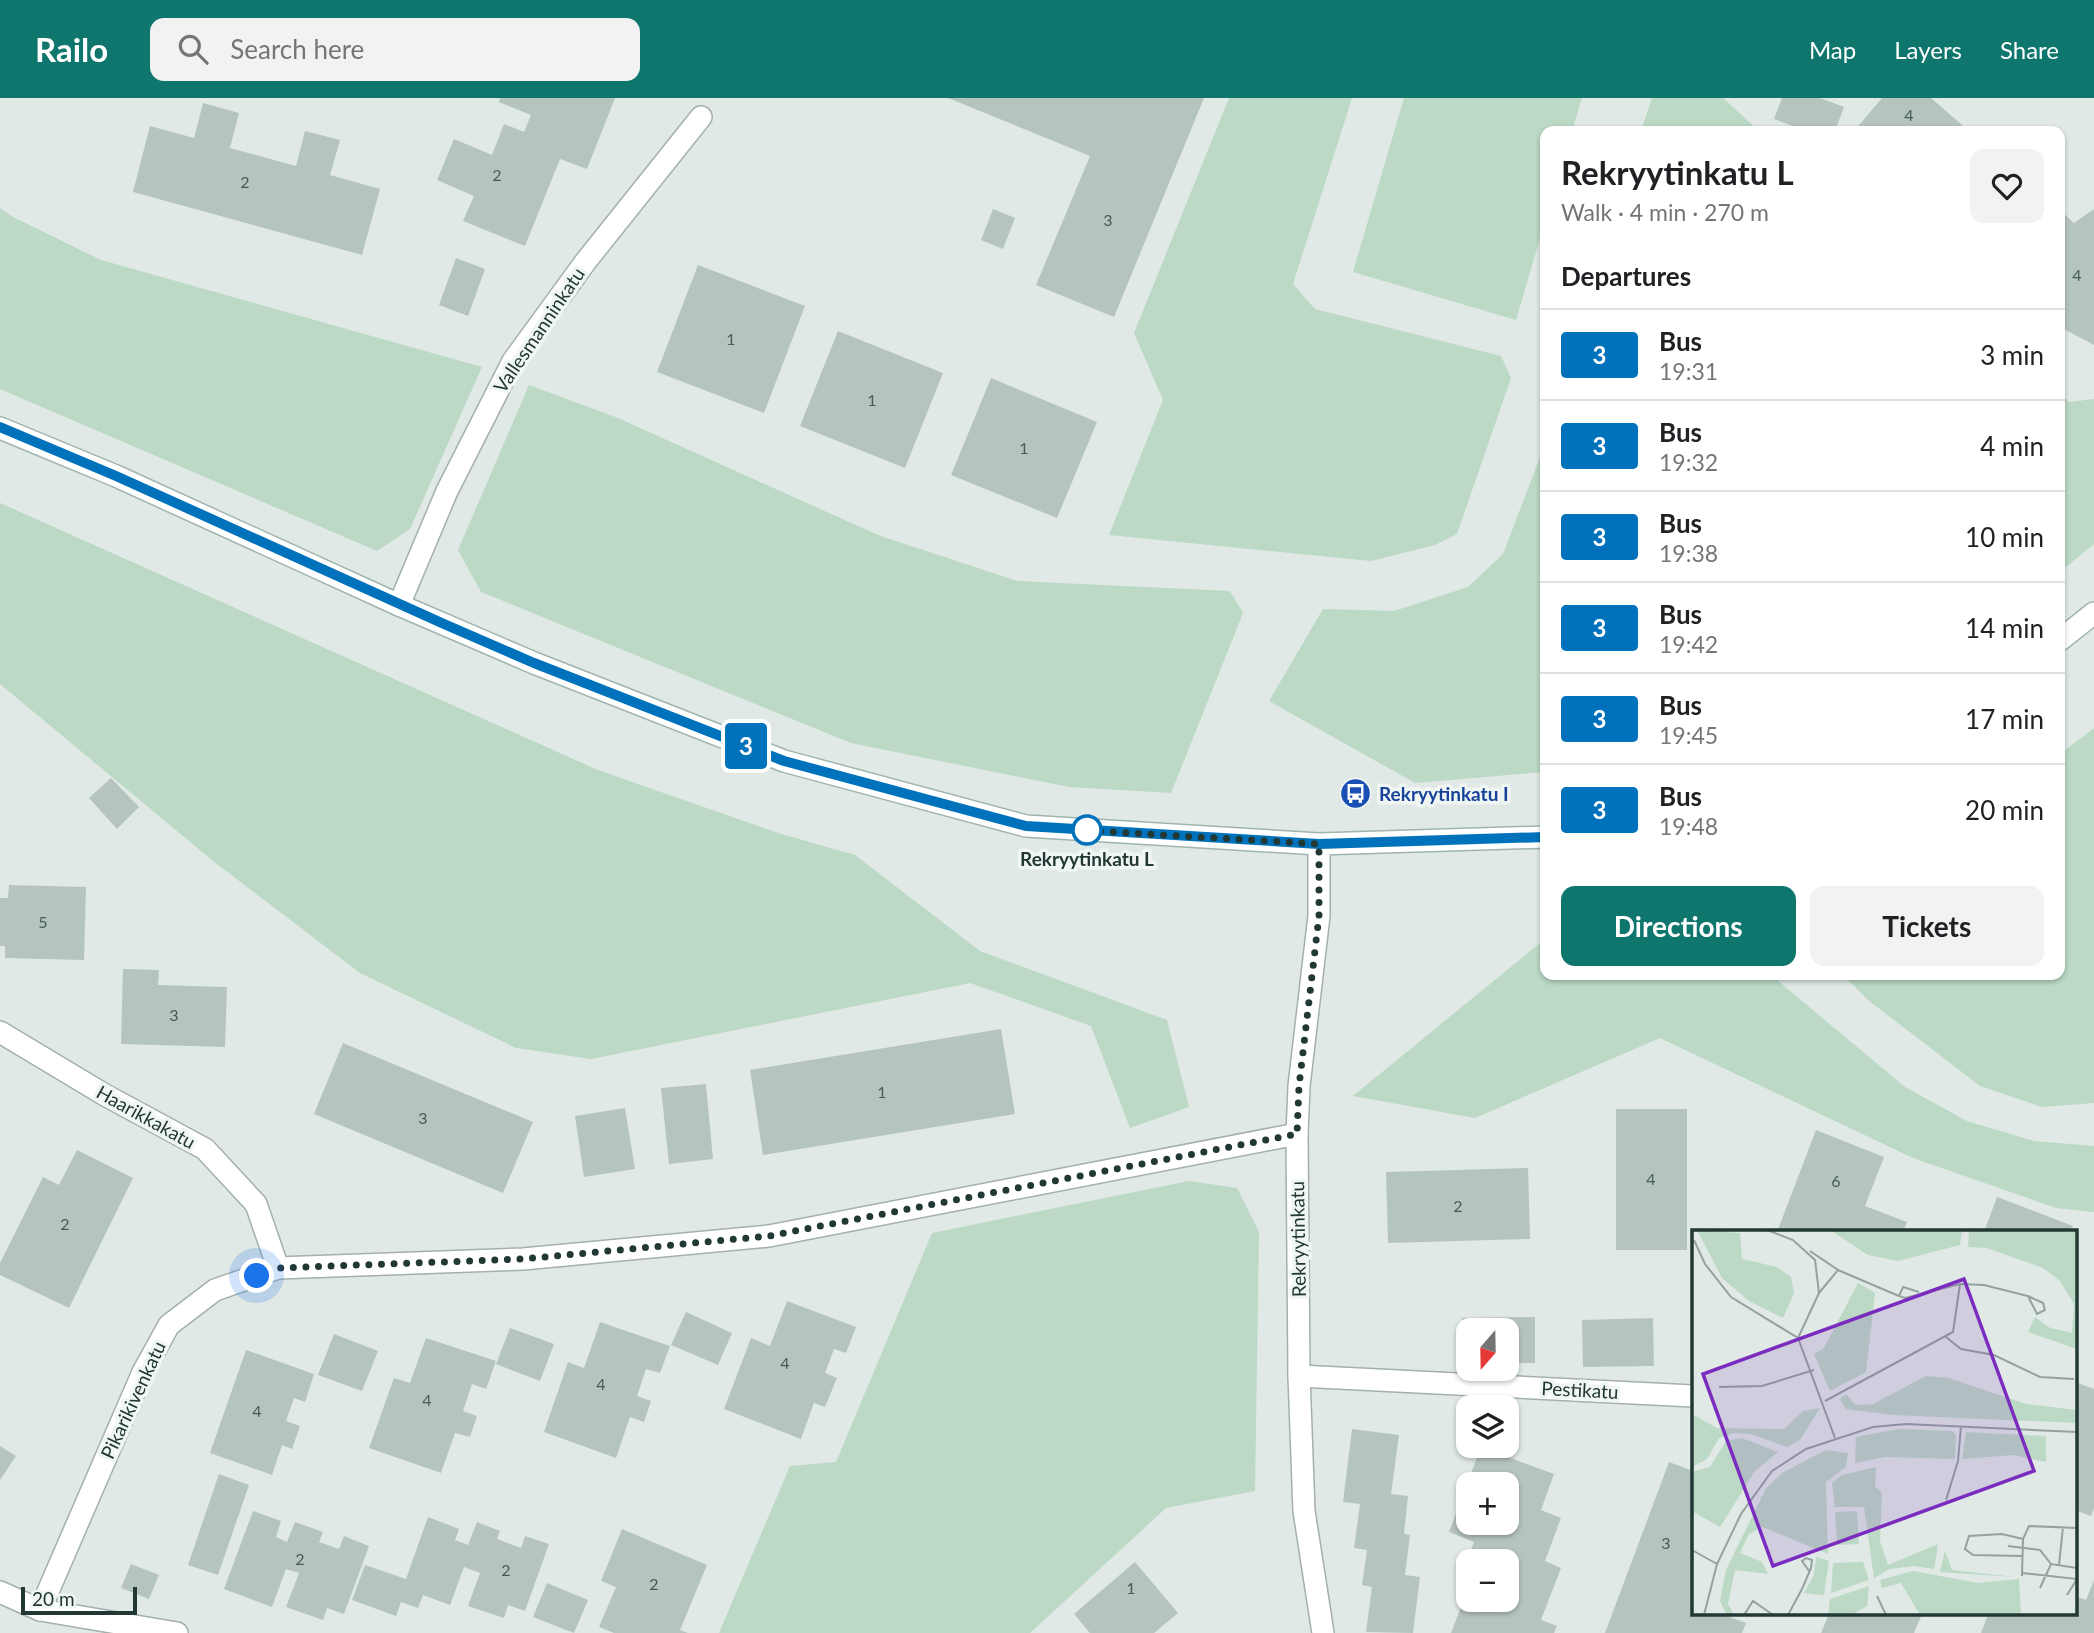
<!DOCTYPE html>
<html lang="en">
<head>
<meta charset="utf-8">
<style>
  body { margin:0; font-family:Lato,sans-serif; background:#f2f2f2; color:#202124; height:100vh; display:flex; flex-direction:column; font-size:26px; white-space:nowrap }
  * { box-sizing:border-box; margin:0 }
  p { font-size:23px; color:#757577 }
  .icon { flex:none; width:38px; height:38px; fill:none; stroke:currentColor; stroke-width:2; stroke-linecap:round; stroke-linejoin:round }
  .map { position:relative; flex:1; overflow:hidden }
  .details { position:absolute; left:1540px; top:28px; width:525px; height:854px; display:flex; flex-direction:column; background:#fff; border-radius:14px; box-shadow:0 2px 5px #0004 }
  .details>* { flex:none }
  .badge { padding:0 14px; border-radius:5px; font-size:24px; line-height:46px }
  .needle { width:46px; rotate:200deg }
  .tools { position:absolute; left:1456px; top:1220px; display:grid; gap:14px }
  .tools a { display:grid; place-items:center; width:63px; height:63px; border-radius:14px; background:#fff; box-shadow:0 2px 5px #0004; font-size:35px }
  .scale { position:absolute; left:21px; bottom:18px; width:116px; box-sizing:border-box; padding-left:7px; border:4px solid #223834; border-top:0; font-size:19px; line-height:24px; white-space:nowrap; color:#223834; -webkit-text-stroke:5px #f0f6f4; paint-order:stroke }
  .you { position:absolute; width:35px; height:35px; margin:-18px; border:5px solid #fff; border-radius:50%; background:#1a73e8; box-shadow:0 0 0 10px #1a73e833 }
  .map>.badge { position:absolute; translate:-50% -50%; box-shadow:0 0 0 4px #fff }
  h2 { padding:0 21px; font-size:26px; line-height:63px }
  .round { display:grid; place-items:center; flex:none; width:74px; height:74px; border-radius:14px; background:#f2f2f2 }
  .summary { display:flex; align-items:center; justify-content:space-between; height:119px; padding:0 21px }
  h1 { font-size:33px; font-weight:700; line-height:52px }
  .button { display:flex; gap:14px; margin-top:auto; padding:14px 21px }
  .button a { flex:1; height:80px; border-radius:14px; background:#0f766e; color:#fff; font-size:28px; font-weight:700; line-height:80px; text-align:center }
  .button a+a { background:#f2f2f2; color:#202124 }
  ul { padding:0; list-style:none }
  li { display:flex; align-items:center; gap:21px; height:91px; padding:0 21px; border-top:2px solid #e0e0e0 }
  li div { flex:1 }
  li b { display:block; font-size:26px }
  li em { font-style:normal }
  li .badge { min-width:77px; font-weight:700; text-align:center }
  header { display:flex; align-items:center; gap:42px; box-sizing:border-box; height:98px; padding:0 35px; background:#0f766e; color:#fff }
  header strong { font-size:33px }
  nav { display:flex; gap:38px; margin-inline-start:auto; font-size:24px }
  .search { width:490px; height:63px; background:#f2f2f2; display:flex; align-items:center; gap:18px; box-sizing:border-box; padding:0 24px; border-radius:14px; color:#757577; font-size:26px }
  .map>svg:first-child { display:block }
  .green { fill:#bbd9c5 }
  .building { fill:#b6c4bf; fill-rule:evenodd }
  .lines { fill:none; stroke-linecap:round; stroke-linejoin:round }
  .minor-casing { stroke:#a3b0ad; stroke-width:24 }
  .secondary-casing { stroke:#a0b4ae; stroke-width:24 }
  .minor { stroke:#fff; stroke-width:21 }
  .secondary { stroke:#fff; stroke-width:21 }
  .line-casing { stroke:#fff; stroke-width:16 }
  .line { stroke:#0072bc; stroke-width:10 }
  .walk { stroke:#223834; stroke-width:7; stroke-dasharray:0 12.6 }
  .stop-dot { fill:#fff; stroke:#0072bc; stroke-width:3.5 }
  .labels { text-anchor:middle; stroke-width:7; stroke-linejoin:round; paint-order:stroke }
  .number-label { font-size:16px; fill:#475b57 }
  .street-label { font-size:19px; fill:#223834; stroke:#f0f6f4 }
  .transit-label { font-size:19px; font-weight:bold; fill:#164399; stroke:#f0f6f4; text-anchor:start }
  .stop-label { font-size:19px; font-weight:bold; fill:#223834; stroke:#f0f6f4 }
  .inset-road { fill:none; stroke:#94a29f; stroke-width:2 }
  .view { fill:#7b2cbf; fill-opacity:0.15; stroke:#7b2cbf; stroke-width:3.5 }
  .inset-edge { fill:none; stroke:#223834; stroke-width:3.5 }
</style>
</head>
<body>
<header>
<strong>Railo</strong>
<div class="search"><svg class="icon" aria-label="search" viewBox="0 0 24 24"><circle cx="10" cy="10" r="6"/><path d="M15 15l6 6"/></svg>Search here</div>
<nav><a>Map</a><a>Layers</a><a>Share</a></nav>
</header>
<div class="map">
<svg width="2094" height="1535" viewBox="0 0 2094 1535">
  <rect width="100%" height="100%" fill="#e0e9e6"/>
  <!-- green -->
  <g class="green">
    <path d="M1229,0h123l-59,186 22,25 186,47 10,22 -54,156 -22,11 -64,16 -262,-26 54,-135 -29,-67z"/>
    <path d="M1404,0h178l-10,33h-27v90l-29,99 -163,-48z"/>
    <path d="M1652,0h71l36,33h-118z"/>
    <path d="M0,110l13,9 88,43 381,107 -72,162 -33,22 -377,-162z"/>
    <path d="M529,287l89,33 260,117 139,46 213,10 13,22 -72,180 -102,-6 -218,-44 -370,-151 -23,-42z"/>
    <path d="M2060,296l9,8 25,-3v145l-34,28z"/>
    <path d="M1545,346v328l-130,11 -146,-82 54,-92 71,2 74,-24 35,-33z"/>
    <path d="M0,405l598,267 180,63 77,22 125,96 187,69 22,87 -59,21 -39,-102 -121,-43 -379,76 -75,-11 -156,-75 -147,-112 -213,-177z"/>
    <path d="M2094,630v375l-52,4 -62,-21 -112,-86 -25,-25h217v-221z"/>
    <path d="M1545,841v36h226l134,112 62,34 67,20 60,5v66l-38,-4 -143,-50 -253,-120 -185,80 -122,-22z"/>
    <path d="M1189,1083l48,7 22,44 -4,259 -89,17 -136,125h-311l71,-167 46,-4 96,-229z"/>
  </g>
  <!-- building -->
  <g class="building">
    <path d="M500,0h115l-28,71 -27,-10 -35,87 -62,-25 11,-25 -37,-16 17,-41 38,16 12,-31 20,8 7,-17 -32,-13z"/>
    <path d="M948,0h256l-90,219 -78,-32 54,-129z"/>
    <path d="M1782,0h38l24,9 -9,24h-29l-32,-12z"/>
    <path d="M1882,0h49l38,33h-115z"/>
    <path d="M203,5l36,10 -9,35 66,18 9,-35 35,9 -10,35 50,14 -18,66 -229,-63 17,-66 44,12z"/>
    <path d="M993,111l22,9 -12,31 -22,-9z"/>
    <path d="M2094,111v136l-34,-18v-117l14,13z"/>
    <path d="M456,160l29,11 -17,47 -29,-11z"/>
    <path d="M698,167l107,41 -41,107 -107,-41z"/>
    <path d="M838,233l105,42 -38,95 -105,-42z"/>
    <path d="M991,280l106,44 -40,96 -106,-43z"/>
    <path d="M111,680l28,29 -22,22 -28,-31z"/>
    <path d="M9,787l77,2 -2,73 -79,-2v-12h-5v-48h8z"/>
    <path d="M123,871l36,1 -1,15 69,2 -2,60 -104,-3z"/>
    <path d="M1001,931l14,85 -252,41 -13,-85z"/>
    <path d="M343,945l190,79 -30,71 -189,-79z"/>
    <path d="M706,986l7,75 -44,5 -8,-76z"/>
    <path d="M625,1010l10,61 -51,8 -9,-61z"/>
    <rect x="1616" y="1011" width="71" height="141"/>
    <path d="M1816,1032l68,27 -19,49 42,16 -4,10h-126z"/>
    <path d="M77,1052l56,28 -64,130 -69,-33v-12l43,-86 16,8z"/>
    <path d="M1528,1070l2,71 -142,4 -2,-71z"/>
    <path d="M1997,1099l76,29 -3,6h-86z"/>
    <path d="M787,1203l69,26 -10,26 -12,-4 -9,24 12,5 -12,29 -11,-4 -13,36 -77,-30 27,-71 19,8z"/>
    <path d="M686,1214l46,21 -14,32 -47,-20z"/>
    <path d="M1535,1219v46h-28v-33h-39v34h-5l-1,-46z"/>
    <path d="M1653,1220l1,48 -71,1 -1,-47z"/>
    <path d="M600,1224l70,24 -10,27 -14,-4 -9,27 14,5 -7,21 -14,-5 -14,41 -72,-26 24,-70 16,6z"/>
    <path d="M510,1230l44,16 -14,37 -44,-17z"/>
    <path d="M334,1236l44,17 -16,40 -44,-16z"/>
    <path d="M426,1240l70,23 -10,28 -14,-5 -9,27 14,5 -7,21 -15,-4 -14,40 -72,-25 25,-70 16,5z"/>
    <path d="M246,1252l68,24 -9,28 -11,-4 -8,23 14,5 -8,23 -10,-4 -10,30 -62,-22z"/>
    <path d="M2075,1284l19,7v119l-3,8 -16,-6z"/>
    <path d="M1352,1331l47,6 -8,59 17,2 -4,38 6,1 -5,40 15,2 -7,56 -47,-1 6,-45 -10,-2 5,-35 -13,-2 6,-44 -17,-2z"/>
    <path d="M0,1348l16,10 -16,24z"/>
    <path d="M1481,1349l73,27 -13,36 20,8 -16,43 16,7 -20,52 16,6 -3,7h-103l17,-44 -10,-4 16,-43 -25,-10zM1468,1386h39v38h-39zM1468,1463h39v39h-39z"/>
    <path d="M1669,1364l24,9v143h29l24,9 -4,10h-137z"/>
    <path d="M219,1376l30,11 -31,90 -30,-10z"/>
    <path d="M253,1413l28,10 -5,16 11,5 8,-20 28,10 -4,10 20,7 5,-13 25,10 -25,68 -17,-6 -4,12 -37,-13 13,-34 -13,-4 -14,38 -48,-18z"/>
    <path d="M428,1419l31,12 -4,11 13,5 9,-23 23,9 -3,8 24,9 4,-12 24,8 -24,67 -17,-6 -4,13 -36,-12 12,-33 -16,-6 -14,38 -27,-10 -5,13 -17,-6 -5,14 -44,-16 13,-35 41,14z"/>
    <path d="M622,1431l85,36 -27,65 8,3h-74l-15,-6 17,-40 -15,-6z"/>
    <path d="M1135,1464l43,51 -24,20h-64l-16,-19z"/>
    <path d="M131,1466l28,11 -10,24 -28,-11z"/>
    <path d="M2094,1482v53h-113l7,-19h87v-18l11,4z"/>
    <path d="M547,1485l41,17 -14,33 -41,-16z"/>
    <path d="M1829,1516h93l-8,19h-93z"/>
  </g>
  <g class="lines">
    <defs>
      <g id="minor">
        <path d="M399,507l48,-114 66,-130 73,-100 115,-144"/>
        <path d="M1319,746v72l-20,170 -2,48 2,242 5,135 19,122"/>
        <path d="M0,934l105,63 100,54 51,55 22,64"/>
        <path d="M1299,1278l394,20"/>
        <path d="M0,1494l40,18 137,23"/>
        <path d="M40,1512l103,-238 26,-47 46,-35 63,-22 245,-9 246,-23 528,-102"/>
      </g>
      <g id="secondary">
        <path d="M0,330l116,48 283,129 135,58 250,98 242,65 293,18 226,-7"/>
        <path d="M2060,542l34,-27"/>
      </g>
    </defs>
    <!-- minor casing -->
    <use href="#minor" class="minor-casing"/>
    <!-- secondary casing -->
    <use href="#secondary" class="secondary-casing"/>
    <!-- minor -->
    <use href="#minor" class="minor"/>
    <!-- secondary -->
    <use href="#secondary" class="secondary"/>
  </g>
  <g class="lines">
    <defs>
      <path id="line" d="M0,329l116,49 328,148 90,39 250,98 242,65 293,18 226,-7"/>
    </defs>
    <!-- line casing -->
    <use href="#line" class="line-casing"/>
    <!-- line -->
    <use href="#line" class="line"/>
    <!-- walk -->
    <path class="walk" d="M257,1178l21,-8 245,-9 246,-23 528,-102 2,-48 20,-170v-72l-240,-14h8"/>
  </g>
  <!-- icons -->
  <defs>
    <symbol id="bus-disc" viewBox="-11 -11 22 22"><circle r="9.5" fill="#1a4fb4" stroke="#f0f6f4"/><path d="M-5-6H5V4H4V6H2V4H-2V6H-4V4H-5ZM-3.5-4V0h7V-4ZM-3.5 1.2v1.5H-2V1.2ZM2 1.2v1.5H3.5V1.2Z" fill="#fff"/></symbol>
  </defs>
  <g fill-rule="evenodd">
    <use href="#bus-disc" x="1338" y="678" width="35" height="35"/>
  </g>
  <!-- markers -->
  <circle class="stop-dot" cx="1087" cy="732" r="14"/>
  <g class="labels">
    <!-- number labels -->
    <g class="number-label">
      <text x="1909" y="23">4</text>
      <text x="497" y="83">2</text>
      <text x="245" y="90">2</text>
      <text x="1108" y="128">3</text>
      <text x="2077" y="183">4</text>
      <text x="731" y="247">1</text>
      <text x="872" y="308">1</text>
      <text x="1024" y="356">1</text>
      <text x="43" y="830">5</text>
      <text x="174" y="923">3</text>
      <text x="882" y="1000">1</text>
      <text x="423" y="1026">3</text>
      <text x="1651" y="1087">4</text>
      <text x="1836" y="1089">6</text>
      <text x="1458" y="1114">2</text>
      <text x="65" y="1132">2</text>
      <text x="785" y="1271">4</text>
      <text x="601" y="1292">4</text>
      <text x="427" y="1308">4</text>
      <text x="257" y="1319">4</text>
      <text x="1666" y="1451">3</text>
      <text x="300" y="1467">2</text>
      <text x="506" y="1478">2</text>
      <text x="654" y="1492">2</text>
      <text x="1131" y="1496">1</text>
    </g>
    <!-- street labels -->
    <g class="street-label">
      <text transform="translate(539 232) rotate(-56)" y="7">Vallesmanninkatu</text>
      <text transform="translate(146 1019) rotate(29)" y="7">Haarikkakatu</text>
      <text transform="translate(1298 1141) rotate(-91)" y="7">Rekryytinkatu</text>
      <text transform="translate(1580 1292) rotate(3)" y="7">Pestikatu</text>
      <text transform="translate(133 1302) rotate(-65)" y="7">Pikarikivenkatu</text>
    </g>
    <!-- transit labels -->
    <g class="transit-label">
      <text x="1379" y="703">Rekryytinkatu I</text>
    </g>
    <!-- stop labels -->
    <g class="stop-label">
      <text x="1087" y="768">Rekryytinkatu L</text>
    </g>
  </g>
  <!-- overview -->
  <g transform="translate(1692 1132)">
    <rect width="385" height="385" fill="#e0e9e6"/>
    <path d="M5,0l43,3 2,26 35,8 14,10 3,16 -11,25 -34,-17 -27,-23zM138,0h132l-2,15 -62,16 -30,-6zM277,0h108v119l-49,-17 7,-15 15,11 22,5 2,-29 -14,-23 -17,-13 -56,-20 -19,-1zM166,53l17,10 -9,79 -36,19 -16,-37 10,-6zM234,146l23,2 77,26 51,6v13l-184,-8 -47,-6 -6,-10 6,-5 10,11 17,-1zM128,178l-20,32 -13,7 -36,-13 -18,-1 -14,5 -12,21 -15,8v-53l25,14 67,1 19,-18zM207,199l53,2 4,4 -1,24 -70,-2 -30,6 1,-26zM274,202l80,4v26l-32,-7 -52,4zM50,208l36,14 -23,19 -35,56 -28,-16v-39l18,-5 16,-26zM134,220l22,3 -2,14 -20,15 2,72 -66,-27 -13,7 -9,19 22,9 6,12 -33,-4 -7,34 6,11h-7l-7,-14 6,-31 40,-82 16,-15zM184,237l-1,19 7,7 -2,48 8,24 50,-21 -4,25 -20,-3 -24,3 -16,9 -10,-71h-29l-3,-24 10,-8zM165,281l2,33 -22,1 -2,-33zM253,321l7,19 64,7 -76,-5zM124,327l13,4 -5,34 -20,-2 10,-18zM171,332l6,18 -38,13 2,-30zM221,341l65,12 41,-4 2,36h-101l-19,-32 -19,5 -2,-8zM177,356l-2,20 -15,9h-24l2,-16z" fill="#bbd9c5"/>
    <path class="inset-road" d="M75,0l26,10 22,20 4,33 -21,45M2,10l11,24 26,33 67,41 37,100M118,21l28,19 -19,23M146,40l61,26M227,62l-16,-5 -4,9 6,2 55,-14 24,1 44,11 9,18 8,-4 -2,-7 -15,-7M254,107l15,12 33,6 46,22 34,2M27,157l43,-1 52,-16M133,171l128,-69 7,-48M254,270l12,-39 3,-35M316,316l32,4 11,14M0,320l25,14M330,326l-49,-1 -8,-6 4,-13 33,-2 21,5M367,335l4,-38M330,343l55,6 -10,16M330,346l1,-37 6,-13 48,2M348,358l11,-24 26,4M185,366l9,19M12,385l13,-51 24,-50 31,-43 34,-22 67,-22 33,-3 171,8M52,385l9,-14 20,14M96,385l14,-26 9,-21 1,-8 -6,-2 -4,3 7,10"/>
    <path class="view" d="M272,49l70,192 -261,95 -70,-192z"/>
    <rect width="385" height="385" class="inset-edge"/>
  </g>
</svg>
<div class="tools">
<a><svg class="needle" viewBox="-14 -14 28 28"><path d="M0-13l5 13h-10z" fill="#e53935"/><path d="M0 13l5-13h-10z" fill="#757577"/></svg></a>
<a><svg class="icon" aria-label="layers" viewBox="0 0 24 24"><path d="M12 4l9 5-9 5-9-5zM3 14l9 5 9-5"/></svg></a>
<a>+</a>
<a>−</a>
</div>
<div class="scale">20 m</div>
<div class="you" style="left:257px;top:1178px"></div>
<b class="badge" style="left:746px;top:648px;background:#0072bc;color:#fff">3</b>
<section class="details">
<div class="summary"><div><h1>Rekryytinkatu L</h1><p>Walk · 4 min · 270 m</p></div><a class="round"><svg class="icon" aria-label="heart" viewBox="0 0 24 24"><path d="M12 20l-8-8c-3-5 5-10 8-4 3-6 11-1 8 4z"/></svg></a></div>
<h2>Departures</h2>
<ul>
<li><span class="badge" style="background:#0072bc;color:#fff">3</span><div><b>Bus</b><p>19:31</p></div><em>3 min</em></li>
<li><span class="badge" style="background:#0072bc;color:#fff">3</span><div><b>Bus</b><p>19:32</p></div><em>4 min</em></li>
<li><span class="badge" style="background:#0072bc;color:#fff">3</span><div><b>Bus</b><p>19:38</p></div><em>10 min</em></li>
<li><span class="badge" style="background:#0072bc;color:#fff">3</span><div><b>Bus</b><p>19:42</p></div><em>14 min</em></li>
<li><span class="badge" style="background:#0072bc;color:#fff">3</span><div><b>Bus</b><p>19:45</p></div><em>17 min</em></li>
<li><span class="badge" style="background:#0072bc;color:#fff">3</span><div><b>Bus</b><p>19:48</p></div><em>20 min</em></li>
</ul>
<div class="button"><a>Directions</a><a>Tickets</a></div>
</section>
</div>
</body>
</html>
